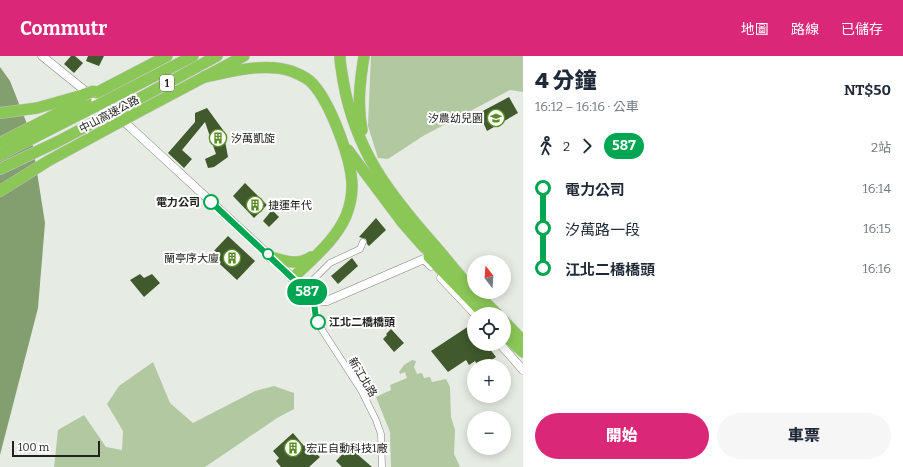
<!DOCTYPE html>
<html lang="zh-TW">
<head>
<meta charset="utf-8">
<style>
  body { margin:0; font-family:Bitter,"Noto Sans TC",serif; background:#f6f6f7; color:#1f2937; height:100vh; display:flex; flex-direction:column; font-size:15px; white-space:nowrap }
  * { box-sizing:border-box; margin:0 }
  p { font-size:13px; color:#747a83 }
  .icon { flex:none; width:22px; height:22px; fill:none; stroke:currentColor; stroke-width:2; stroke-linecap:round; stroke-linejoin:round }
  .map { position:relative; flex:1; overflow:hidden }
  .side { display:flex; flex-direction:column; background:#fff; width:380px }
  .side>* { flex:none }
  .badge { padding:0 8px; border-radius:13px; font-size:14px; line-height:26px }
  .needle { width:26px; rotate:343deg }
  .controls { position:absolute; left:467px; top:199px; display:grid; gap:8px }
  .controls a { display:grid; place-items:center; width:44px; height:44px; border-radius:50%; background:#fff; box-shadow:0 2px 10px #0003; font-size:20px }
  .scale { position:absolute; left:12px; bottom:10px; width:88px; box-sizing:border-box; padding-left:4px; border:2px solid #20221f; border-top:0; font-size:11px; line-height:14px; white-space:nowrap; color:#20221f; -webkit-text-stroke:3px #fff; paint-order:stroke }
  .map>.badge { position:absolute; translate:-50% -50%; box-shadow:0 0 0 2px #fff }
  .legs { display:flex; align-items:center; gap:6px; height:44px; padding:0 12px; font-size:13px }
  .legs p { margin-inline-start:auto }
  .head { display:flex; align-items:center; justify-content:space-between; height:68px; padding:0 12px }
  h1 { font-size:22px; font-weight:800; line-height:30px }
  .primary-button { display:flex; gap:8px; margin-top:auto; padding:8px 12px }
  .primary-button a { flex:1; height:46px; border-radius:24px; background:#db2777; color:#fff; font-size:16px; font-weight:800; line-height:46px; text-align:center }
  .primary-button a+a { background:#f6f6f7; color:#1f2937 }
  ul { padding:0 12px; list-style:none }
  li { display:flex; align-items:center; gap:14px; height:40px; font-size:15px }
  li i { display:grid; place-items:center; width:6px; height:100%; margin:0 5px; background:currentColor }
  li i::after { content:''; width:10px; height:10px; margin:-5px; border:3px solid; border-radius:50%; background:#fff }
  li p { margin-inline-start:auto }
  li:first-child i { background:linear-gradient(#0000 50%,currentColor 0) }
  li:last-child i { background:linear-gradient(currentColor 50%,#0000 0) }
  header { display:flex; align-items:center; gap:24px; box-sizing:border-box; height:56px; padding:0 20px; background:#db2777; color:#fff }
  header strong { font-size:19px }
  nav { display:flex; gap:22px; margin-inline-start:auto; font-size:14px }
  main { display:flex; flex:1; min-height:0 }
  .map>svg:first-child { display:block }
  .green { fill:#b1c8a0 }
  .water { fill:#839e6f }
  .building { fill:#40592d }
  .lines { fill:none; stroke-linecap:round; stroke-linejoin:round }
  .minor-casing { stroke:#82867f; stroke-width:7 }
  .tertiary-casing { stroke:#82867f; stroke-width:9 }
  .motorway-casing { stroke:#c5c6c5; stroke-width:12 }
  .minor { stroke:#fff; stroke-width:6 }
  .tertiary { stroke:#fff; stroke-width:8 }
  .motorway { stroke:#8bc757; stroke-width:11 }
  .motorway-bridge-casing { stroke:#c5c6c5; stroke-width:12; stroke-linecap:butt }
  .motorway-bridge { stroke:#8bc757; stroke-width:11 }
  .line-1-casing { stroke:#fff; stroke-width:9 }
  .line-1 { stroke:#00a651; stroke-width:6 }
  .stop-1-dot { fill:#fff; stroke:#00a651; stroke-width:2 }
  .labels { text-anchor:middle; stroke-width:4; stroke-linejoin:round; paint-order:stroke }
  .shield { fill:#fff; stroke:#636462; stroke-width:1 }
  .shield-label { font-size:10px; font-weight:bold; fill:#20221f }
  .street-label { font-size:11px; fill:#20221f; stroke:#fff }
  .poi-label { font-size:11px; fill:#20221f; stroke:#fff; text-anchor:start }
  .stop-label { font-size:11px; font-weight:bold; fill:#20221f; stroke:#fff; text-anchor:end }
</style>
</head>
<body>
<header>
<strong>Commutr</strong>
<nav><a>地圖</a><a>路線</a><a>已儲存</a></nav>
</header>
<main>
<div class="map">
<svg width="523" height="411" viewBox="0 0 523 411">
  <rect width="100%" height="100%" fill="#e6ebe3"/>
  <!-- green -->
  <g class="green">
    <path d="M371,0h152v36l-13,-2 -87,46 -35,23 -10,-1 -10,-32z"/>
    <path d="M412,304l4,1 -2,6 3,7 5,-1 2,5 6,-1 2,5 14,-3 4,8 1,30 4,13 -1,24 6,13h-69l-1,-35 -14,-35 15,-7 -1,-5 17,-7 -2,-6 -5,2 -1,-2 5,-7z"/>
    <path d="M153,306l17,41 23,20 62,-32 19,-5 20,7v16l-17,9 -72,49h-151l4,-37 26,-15 22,32 16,3 1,-19 -16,-27 12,-18z"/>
  </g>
  <!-- water -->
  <path class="water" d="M0,11l10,14 21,53 14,89 -7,85 -38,147z"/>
  <!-- building -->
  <g class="building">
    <path d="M71,0h4l8,7 -9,10 -10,-9z"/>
    <path d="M88,0h16l-5,10 -13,-5z"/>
    <path d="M509,41l9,16 -31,18 -8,-18z"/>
    <path d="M207,52l16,22 5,27 -14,10 -6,1 -3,-9 11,-5 -11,-32 -23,28 10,9 -8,9 -16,-15 27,-31v-9z"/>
    <path d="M245,127l22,22 -13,13 -21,-22z"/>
    <path d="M272,154l7,7 -10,10 -6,-6z"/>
    <path d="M376,162l10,12 -17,16 -2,-2 -1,-5 -7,-2z"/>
    <path d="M228,180l27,25 -18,19 -27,-25z"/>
    <path d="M352,202l6,8 -20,18 -7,-8z"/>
    <path d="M140,218l4,4 8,-4 8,9 -16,14 -14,-17z"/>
    <path d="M472,268l2,2v18h12l10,13 -13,9h-5l-3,-5 -6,4 -3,-5 -18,12 -17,-21z"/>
    <path d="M391,273l13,14 -10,9 -11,-13 4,-4 -1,-1z"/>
    <path d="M293,377l11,13 2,-1 14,12 -11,10h-28l-5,-6 3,-3 -6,-7z"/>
    <path d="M349,391l23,20h-30l-6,-6z"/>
  </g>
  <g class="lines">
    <defs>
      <g id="minor">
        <path d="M304,233l26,-26 30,-14 3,-7"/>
        <path d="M314,246l1,17 46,71 15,30 5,14 1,33"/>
      </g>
      <g id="tertiary">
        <path d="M42,0l88,71 141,130 33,32 10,13 13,-1 97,-42 7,7"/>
        <path d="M441,222l34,36"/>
        <path d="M500,288l23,26"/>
      </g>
      <g id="motorway">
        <path d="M340,0c0,8 2,16 3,24 12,71 47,115 93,167 13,15 24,30 38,44"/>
        <path d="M204,21c27,-5 60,-15 87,-6 7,3 16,6 21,12 18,19 40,77 40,103 0,11 -2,20 -6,30 -11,25 -34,43 -53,62"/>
        <path d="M96,37l71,-37"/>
        <path d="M106,45l87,-45"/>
        <path d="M118,54l99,-54"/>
        <path d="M0,57l37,-5 46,-13"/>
        <path d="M127,62l117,-62"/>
        <path d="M362,74c-5,-25 -2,-49 2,-74"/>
        <path d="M0,87l86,-44"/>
        <path d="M348,94l54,72 22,25 15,12"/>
        <path d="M0,99l96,-49"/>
        <path d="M0,113l57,-27 51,-27"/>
        <path d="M0,135l48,-30 70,-38"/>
        <path d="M271,201c14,4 27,9 40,0"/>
        <path d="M429,201l55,57"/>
        <path d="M475,236l22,22"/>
        <path d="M504,265l19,20"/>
        <path d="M504,279l19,17"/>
      </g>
    </defs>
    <!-- minor casing -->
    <use href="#minor" class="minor-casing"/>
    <!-- tertiary casing -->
    <use href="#tertiary" class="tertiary-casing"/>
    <!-- motorway casing -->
    <use href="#motorway" class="motorway-casing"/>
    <!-- minor -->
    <use href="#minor" class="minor"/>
    <!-- tertiary -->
    <use href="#tertiary" class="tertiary"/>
    <!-- motorway -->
    <use href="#motorway" class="motorway"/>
    <defs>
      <g id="motorway-bridge">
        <path d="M83,39l11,-4"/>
        <path d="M96,50l10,-5"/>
        <path d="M108,59l10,-5"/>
        <path d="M118,67l9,-5"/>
      </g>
    </defs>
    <!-- motorway-bridge casing -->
    <use href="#motorway-bridge" class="motorway-bridge-casing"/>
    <!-- motorway-bridge -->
    <use href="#motorway-bridge" class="motorway-bridge"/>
  </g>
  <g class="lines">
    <defs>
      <path id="line-1" d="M211,146l93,87 10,13 2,17 2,3"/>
    </defs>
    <!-- line-1 casing -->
    <use href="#line-1" class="line-1-casing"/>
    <!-- line-1 -->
    <use href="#line-1" class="line-1"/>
  </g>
  <!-- icons -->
  <defs>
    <symbol id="school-ring" viewBox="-11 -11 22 22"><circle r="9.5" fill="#fff" stroke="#5a8d25" stroke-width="1.5"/><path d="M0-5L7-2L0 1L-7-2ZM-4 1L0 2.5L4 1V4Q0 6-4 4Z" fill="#5a8d25"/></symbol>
    <symbol id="building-ring" viewBox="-11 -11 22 22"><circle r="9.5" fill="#fff" stroke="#5a8d25" stroke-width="1.5"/><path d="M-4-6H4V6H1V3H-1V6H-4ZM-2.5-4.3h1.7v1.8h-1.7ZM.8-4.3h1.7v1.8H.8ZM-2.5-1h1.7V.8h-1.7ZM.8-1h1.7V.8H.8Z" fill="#5a8d25"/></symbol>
  </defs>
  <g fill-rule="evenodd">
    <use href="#school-ring" x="486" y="52" width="20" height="20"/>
    <use href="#building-ring" x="208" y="72" width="20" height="20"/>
    <use href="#building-ring" x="245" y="139" width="20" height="20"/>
    <use href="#building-ring" x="222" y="192" width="20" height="20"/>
    <use href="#building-ring" x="283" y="382" width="20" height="20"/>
  </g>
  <!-- markers -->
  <g class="stop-1-dot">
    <circle cx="211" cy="146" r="7"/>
    <circle cx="268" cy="198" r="5"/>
    <circle cx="318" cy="266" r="7"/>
  </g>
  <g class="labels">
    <!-- shield labels -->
    <rect class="shield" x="160" y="19" width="14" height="16" rx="3"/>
    <g class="shield-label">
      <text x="167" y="31">1</text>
    </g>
    <!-- street labels -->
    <g class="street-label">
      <text transform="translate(109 58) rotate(-28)" y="4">中山高速公路</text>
      <text transform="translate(363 321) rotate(59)" y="4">新江北路</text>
    </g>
    <!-- poi labels -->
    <g class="poi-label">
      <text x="483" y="66" text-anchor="end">汐農幼兒園</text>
      <text x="231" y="86">汐萬凱旋</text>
      <text x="268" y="153">捷運年代</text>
      <text x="219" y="206" text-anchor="end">蘭亭序大廈</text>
      <text x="306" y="396">宏正自動科技1廠</text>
    </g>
    <!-- stop labels -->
    <g class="stop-label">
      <text x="200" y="150">電力公司</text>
      <text x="329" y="270" text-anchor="start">江北二橋橋頭</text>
    </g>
  </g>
</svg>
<div class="controls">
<a><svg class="needle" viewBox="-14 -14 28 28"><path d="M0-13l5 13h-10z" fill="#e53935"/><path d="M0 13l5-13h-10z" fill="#747a83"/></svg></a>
<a><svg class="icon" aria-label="locate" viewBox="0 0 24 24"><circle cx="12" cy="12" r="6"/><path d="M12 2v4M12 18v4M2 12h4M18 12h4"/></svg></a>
<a>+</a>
<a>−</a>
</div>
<div class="scale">100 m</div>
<b class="badge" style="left:307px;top:236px;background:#00a651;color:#fff">587</b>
</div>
<section class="side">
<div class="head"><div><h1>4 分鐘</h1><p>16:12 – 16:16 · 公車</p></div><b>NT$50</b></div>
<div class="legs"><svg class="icon" aria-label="walk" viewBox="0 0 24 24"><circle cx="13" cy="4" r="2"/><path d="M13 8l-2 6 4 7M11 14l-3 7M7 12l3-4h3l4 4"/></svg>2<svg class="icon" aria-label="forward" viewBox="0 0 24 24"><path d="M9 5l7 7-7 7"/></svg><b class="badge" style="background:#00a651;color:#fff">587</b><p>2站</p></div>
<ul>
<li><i style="color:#00a651"></i><b>電力公司</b><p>16:14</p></li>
<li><i style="color:#00a651"></i><span>汐萬路一段</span><p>16:15</p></li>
<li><i style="color:#00a651"></i><b>江北二橋橋頭</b><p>16:16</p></li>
</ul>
<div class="primary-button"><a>開始</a><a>車票</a></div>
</section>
</main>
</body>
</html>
